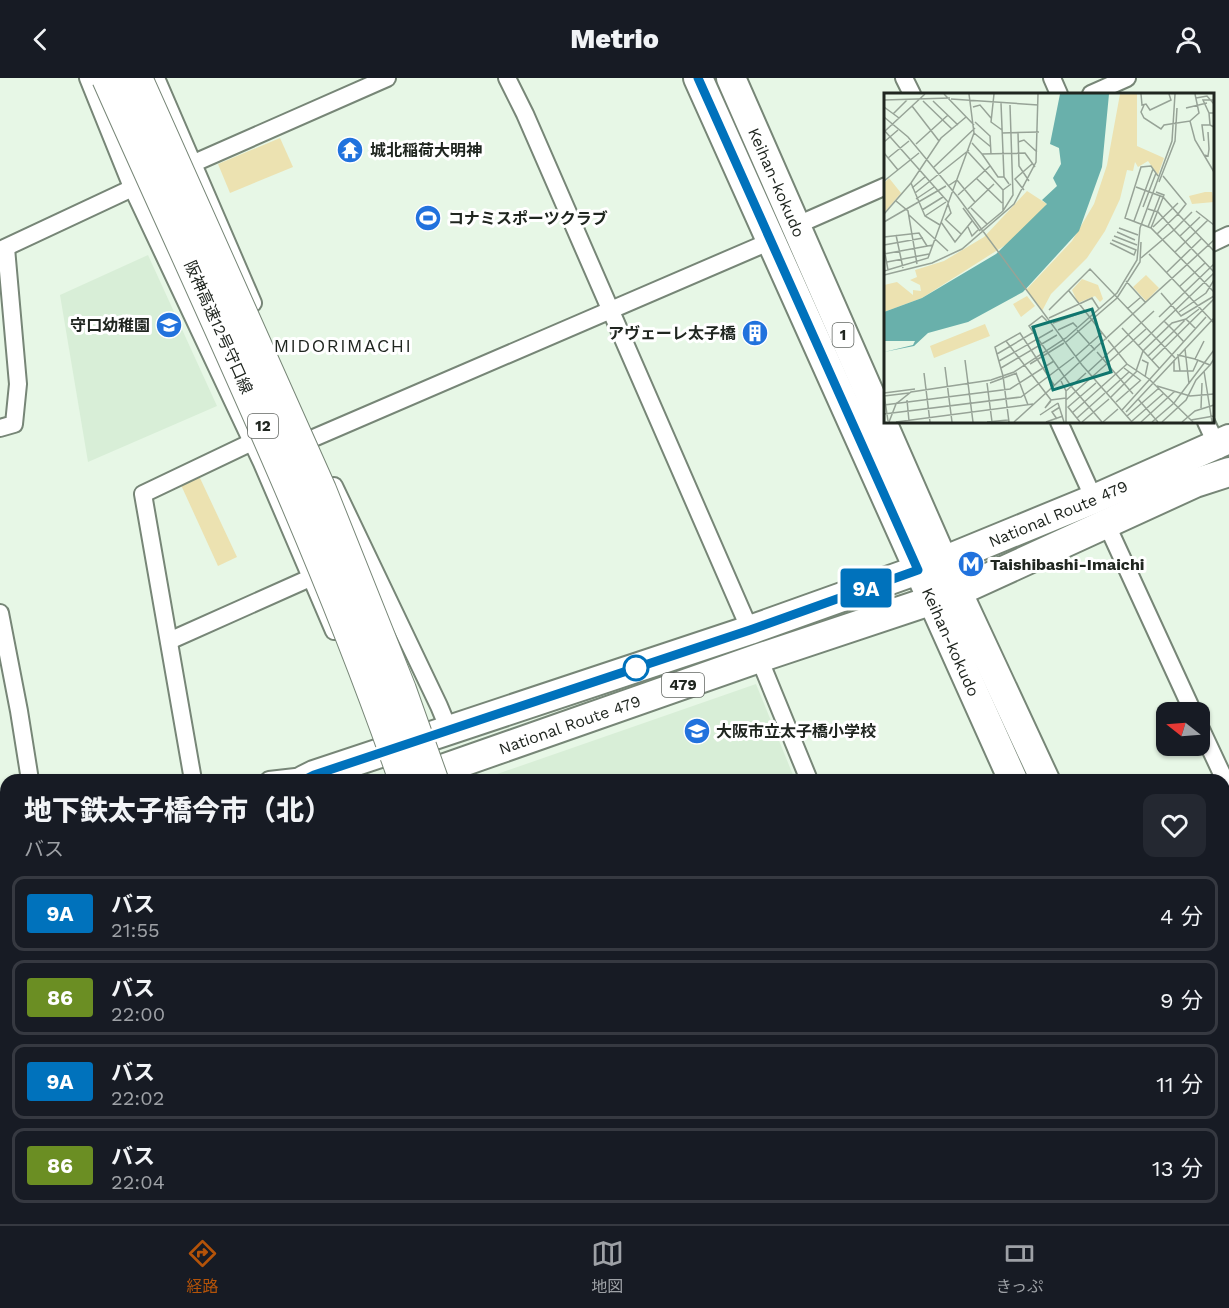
<!DOCTYPE html>
<html lang="ja">
<head>
<meta charset="utf-8">
<style>
  body { margin:0; font-family:"Work Sans","Noto Sans JP",sans-serif; background:#242831; color:#f1f3f6; height:100vh; display:flex; flex-direction:column; font-size:22px; white-space:nowrap }
  * { box-sizing:border-box; margin:0 }
  p { font-size:20px; color:#9ea1a6 }
  .icon { flex:none; width:33px; height:33px; fill:none; stroke:currentColor; stroke-width:2; stroke-linecap:round; stroke-linejoin:round }
  .map { position:relative; flex:1; overflow:hidden }
  .details { position:absolute; left:0px; top:696px; width:1230px; height:450px; display:flex; flex-direction:column; background:#171b24; border-radius:18px 18px 0 0; box-shadow:0 2px 4px #0004 }
  .details>* { flex:none }
  .badge { padding:0 12px; border-radius:4px; font-size:21px; line-height:39px }
  .needle { width:39px; rotate:287deg }
  .buttons { position:absolute; left:1156px; top:624px; display:grid; gap:12px }
  .buttons a { display:grid; place-items:center; width:54px; height:54px; border-radius:12px; background:#171b24; box-shadow:0 2px 4px #0004; font-size:30px }
  .map>.badge { position:absolute; translate:-50% -50%; box-shadow:0 0 0 3px #fff }
  .round { display:grid; place-items:center; flex:none; width:63px; height:63px; border-radius:12px; background:#242831 }
  .head { display:flex; align-items:center; justify-content:space-between; height:102px; padding:0 24px }
  h1 { font-size:28px; font-weight:800; line-height:45px }
  ul { padding:0; list-style:none }
  li { display:flex; align-items:center; gap:18px; height:75px; margin:0 12px 9px; padding:0 12px; border:3px solid #363941; border-radius:12px }
  li div { flex:1 }
  li b { display:block; font-size:22px }
  li em { font-style:normal }
  li .badge { min-width:66px; font-weight:700; text-align:center }
  header { display:flex; justify-content:space-between; align-items:center; height:78px; padding:0 24px; background:#171b24; font-size:27px; font-weight:800 }
  .menu { display:flex; justify-content:space-around; align-items:center; height:84px; border-top:2px solid #363941; background:#171b24; font-size:16px; color:#9ea1a6 }
  .menu a { display:grid; justify-items:center; gap:3px }
  .menu .selected { color:#b45309 }
  .map>svg:first-child { display:block }
  .built { fill:#d8eed7 }
  .green { fill:#ece2b1 }
  .lines { fill:none; stroke-linecap:round; stroke-linejoin:round }
  .minor-casing { stroke:#778677; stroke-width:20 }
  .trunk-casing { stroke:#778677; stroke-width:32 }
  .motorway-casing { stroke:#778677; stroke-width:34 }
  .minor { stroke:#fff; stroke-width:16 }
  .trunk { stroke:#fff; stroke-width:28 }
  .motorway { stroke:#fff; stroke-width:32 }
  .motorway-bridge-casing { stroke:#778677; stroke-width:34; stroke-linecap:butt }
  .motorway-bridge { stroke:#fff; stroke-width:32 }
  .line-casing { stroke:#fff; stroke-width:14 }
  .line { stroke:#0072bc; stroke-width:9 }
  .stop-dot { fill:#fff; stroke:#0072bc; stroke-width:3 }
  .labels { text-anchor:middle; stroke-width:6; stroke-linejoin:round; paint-order:stroke }
  .shield { fill:#fff; stroke:#636763; stroke-width:1.5 }
  .shield-label { font-size:15px; font-weight:bold; fill:#202620 }
  .poi-label { font-size:16px; font-weight:bold; fill:#202620; stroke:#fff; text-anchor:start }
  .street-label { font-size:16px; fill:#202620; stroke:#fff }
  .neighbourhood-label { font-size:18px; letter-spacing:1.5px; fill:#202620; stroke:#fff }
  .inset-road { fill:none; stroke:#97a397; stroke-width:1.5 }
  .view { fill:#0f766e; fill-opacity:0.15; stroke:#0f766e; stroke-width:3 }
  .inset-edge { fill:none; stroke:#202620; stroke-width:3 }
</style>
</head>
<body>
<header><svg class="icon" aria-label="back" viewBox="0 0 24 24"><path d="M15 5l-7 7 7 7"/></svg>Metrio<svg class="icon" aria-label="person" viewBox="0 0 24 24"><circle cx="12" cy="8" r="4"/><path d="M4 21q1-7 8-7t8 7"/></svg></header>
<div class="map">
<svg width="1229" height="1146" viewBox="0 0 1229 1146">
  <rect width="100%" height="100%" fill="#e7f7e6"/>
  <!-- built -->
  <g class="built">
    <path d="M148,177l69,151 -129,56 -28,-167z"/>
    <path d="M756,606l39,96h-313l1,-1z"/>
  </g>
  <!-- green -->
  <g class="green">
    <path d="M280,60l13,29 -63,26 -12,-29z"/>
    <path d="M199,398l38,81 -19,9 -37,-81z"/>
    <path d="M1224,936h5v74l-5,-1z"/>
  </g>
  <g class="lines">
    <defs>
      <g id="minor">
        <path d="M88,0l44,109 130,276 72,168"/>
        <path d="M156,0l97,225"/>
        <path d="M507,0l18,36 225,516"/>
        <path d="M904,0l8,16"/>
        <path d="M1052,0l7,16"/>
        <path d="M1091,16l36,-16"/>
        <path d="M185,89l202,-89"/>
        <path d="M795,148l91,-40"/>
        <path d="M1212,165l17,-8"/>
        <path d="M0,172l141,-66"/>
        <path d="M1059,344l35,77"/>
        <path d="M1206,344l13,28"/>
        <path d="M0,350l14,-4 4,-40 -12,-136"/>
        <path d="M295,368l476,-205"/>
        <path d="M334,408l105,220 10,24"/>
        <path d="M1106,445l87,189"/>
        <path d="M0,535l19,98 11,69"/>
        <path d="M169,563l141,-63"/>
        <path d="M759,580l50,122"/>
        <path d="M1200,649l29,62"/>
        <path d="M193,702l-50,-286 109,-52"/>
        <path d="M269,702l44,-5"/>
        <path d="M0,788l6,-2"/>
        <path d="M1224,812l5,-1"/>
        <path d="M0,868l6,-2"/>
        <path d="M1224,925h5"/>
        <path d="M0,935l6,-2"/>
        <path d="M0,960l6,7"/>
        <path d="M226,1140l1,6"/>
        <path d="M367,1140l2,6"/>
        <path d="M514,1140l2,6"/>
        <path d="M582,1140l1,6"/>
        <path d="M670,1140l2,6"/>
        <path d="M787,1140l2,6"/>
        <path d="M984,1140l2,6"/>
        <path d="M115,1146l14,-6"/>
        <path d="M1000,1146l17,-6"/>
      </g>
      <g id="trunk">
        <path id="s1" d="M698,0l315,702"/>
        <path id="s2" d="M731,0l212,483 102,219"/>
        <path id="s3" d="M304,702l10,-5 436,-145 193,-69 151,-62 135,-60"/>
        <path id="s4" d="M411,702l348,-122 198,-66 238,-109 34,-11"/>
        <path d="M0,817l6,-2"/>
        <path d="M0,843l6,-2"/>
        <path d="M1169,1140l3,6"/>
        <path d="M1200,1140l2,6"/>
      </g>
      <g id="motorway">
        <path d="M534,1140l1,6"/>
        <path d="M560,1140l2,6"/>
      </g>
    </defs>
    <!-- minor casing -->
    <use href="#minor" class="minor-casing"/>
    <!-- trunk casing -->
    <use href="#trunk" class="trunk-casing"/>
    <!-- motorway casing -->
    <use href="#motorway" class="motorway-casing"/>
    <!-- minor -->
    <use href="#minor" class="minor"/>
    <!-- trunk -->
    <use href="#trunk" class="trunk"/>
    <!-- motorway -->
    <use href="#motorway" class="motorway"/>
    <defs>
      <g id="motorway-bridge">
        <path d="M108,0c103,232 214,462 297,702"/>
        <path d="M136,0l184,412 80,200 32,90"/>
      </g>
    </defs>
    <!-- motorway-bridge casing -->
    <use href="#motorway-bridge" class="motorway-bridge-casing"/>
    <!-- motorway-bridge -->
    <use href="#motorway-bridge" class="motorway-bridge"/>
  </g>
  <g class="lines">
    <defs>
      <path id="line" d="M304,702l10,-5 436,-145 168,-60 -220,-492"/>
    </defs>
    <!-- line casing -->
    <use href="#line" class="line-casing"/>
    <!-- line -->
    <use href="#line" class="line"/>
  </g>
  <!-- icons -->
  <defs>
    <symbol id="temple-disc" viewBox="-11 -11 22 22"><circle r="9.5" fill="#2172dd" stroke="#fff"/><path d="M0-6L5-2H3V0L6.5 2.5H4V6H1.5V3h-3V6H-4V2.5H-6.5L-3 0V-2H-5Z" fill="#fff"/></symbol>
    <symbol id="stadium-disc" viewBox="-11 -11 22 22"><circle r="9.5" fill="#2172dd" stroke="#fff"/><path d="M0-5a6.5 5 0 1 0 0 10a6.5 5 0 1 0 0-10ZM-3.5-1.8h7v3.6h-7Z" fill="#fff"/></symbol>
    <symbol id="school-disc" viewBox="-11 -11 22 22"><circle r="9.5" fill="#2172dd" stroke="#fff"/><path d="M0-5L7-2L0 1L-7-2ZM-4 1L0 2.5L4 1V4Q0 6-4 4Z" fill="#fff"/></symbol>
    <symbol id="building-disc" viewBox="-11 -11 22 22"><circle r="9.5" fill="#2172dd" stroke="#fff"/><path d="M-4-6H4V6H1V3H-1V6H-4ZM-2.5-4.3h1.7v1.8h-1.7ZM.8-4.3h1.7v1.8H.8ZM-2.5-1h1.7V.8h-1.7ZM.8-1h1.7V.8H.8Z" fill="#fff"/></symbol>
    <symbol id="metro-disc" viewBox="-11 -11 22 22"><circle r="9.5" fill="#2172dd" stroke="#fff"/><path d="M-5.5 5V-5H-3L0 0L3-5H5.5V5H3V-.5L0 4L-3-.5V5Z" fill="#fff"/></symbol>
  </defs>
  <g fill-rule="evenodd">
    <use href="#temple-disc" x="335" y="57" width="30" height="30"/>
    <use href="#stadium-disc" x="413" y="125" width="30" height="30"/>
    <use href="#school-disc" x="154" y="232" width="30" height="30"/>
    <use href="#building-disc" x="740" y="240" width="30" height="30"/>
    <use href="#metro-disc" x="956" y="471" width="30" height="30"/>
    <use href="#school-disc" x="682" y="638" width="30" height="30"/>
  </g>
  <!-- markers -->
  <circle class="stop-dot" cx="636" cy="590" r="12"/>
  <g class="labels">
    <!-- shield labels -->
    <g class="shield">
      <rect x="832.5" y="245" width="21" height="24" rx="4.5"/>
      <rect x="248" y="336" width="30" height="24" rx="4.5"/>
      <rect x="662" y="595" width="42" height="24" rx="4.5"/>
    </g>
    <g class="shield-label">
      <text x="843" y="262">1</text>
      <text x="263" y="353">12</text>
      <text x="683" y="612">479</text>
    </g>
    <!-- poi labels -->
    <g class="poi-label">
      <text x="370" y="78">城北稲荷大明神</text>
      <text x="448" y="146">コナミスポーツクラブ</text>
      <text x="150" y="253" text-anchor="end">守口幼稚園</text>
      <text x="736" y="261" text-anchor="end">アヴェーレ太子橋</text>
      <text x="990" y="492">Taishibashi-Imaichi</text>
      <text x="716" y="659">大阪市立太子橋小学校</text>
    </g>
    <!-- street labels -->
    <g class="street-label">
      <text dy="6" stroke="none"><textPath href="#s2" startOffset="114">Keihan-kokudo</textPath></text>
      <text transform="translate(219 249) rotate(66)" y="6">阪神高速12号守口線</text>
      <text dy="6" stroke="none"><textPath href="#s3" startOffset="800">National Route 479</textPath></text>
      <text dy="6" stroke="none"><textPath href="#s1" startOffset="618">Keihan-kokudo</textPath></text>
      <text dy="6" stroke="none"><textPath href="#s4" startOffset="168">National Route 479</textPath></text>
    </g>
    <!-- neighbourhood labels -->
    <g class="neighbourhood-label">
      <text x="343" y="274">MIDORIMACHI</text>
    </g>
  </g>
  <!-- overview -->
  <g transform="translate(884 15)">
    <rect width="330" height="330" fill="#e7f7e6"/>
    <path d="M236,1h17v52l27,12 -6,17 -10,-14 -10,6 -3,-5 -2,9 -6,-1 -7,29 -15,32 -18,27 -36,36 -9,17 -16,-21 46,-49 22,-37 13,-39zM5,85l12,15 -17,20v-30zM143,98l20,13 -32,35 -93,59 -38,14v-27l13,-3 16,13v-5l8,1 -1,-6 -10,-5 7,-3 -2,-7 29,-9 40,-24zM321,99h7l2,10 -22,2 -3,-8zM262,182l13,13 -13,13 -13,-14zM198,186l16,6 5,14 -3,3 -5,-6 -17,7 -6,-13zM143,203l8,10 -14,11 -8,-13zM101,231l5,12 -56,22 -4,-12z" fill="#ece2b1"/>
    <path d="M176,1h49l-7,73 -23,64 -56,61 -55,30 -40,11 -14,13 -30,6 29,-7 2,-4h-31v-29l38,-14 74,-44 51,-50 -5,-4 15,-14 -4,-8 8,-14 -2,-16 -9,-4z" fill="#69b0ab"/>
    <path class="inset-road" d="M60,1l30,31M110,1l-3,28 11,8M257,1l1,11 4,-1 4,6 21,-10 -2,-6M312,5l11,-2 7,8M67,6l87,6M0,7l66,-2M39,8l29,28M49,8l25,24M117,10l3,74 5,7M260,12l-3,7 3,6 17,11 3,-4 26,-4 5,19 19,32M28,13l27,35M0,14l15,11M89,14l7,-2 11,13M302,15l21,-5M325,20l-6,-13h11M330,20h-5l1,12 4,2M9,21l14,-14M0,24l24,20 49,59 125,169 50,57M306,28l9,-8 -4,-19M91,29l15,14 1,18M0,37l64,72M1,38l40,-37M90,40l17,14M118,40l37,-1M134,40l1,33 10,15M320,48l-2,-16h8M0,49l14,-12M134,49l6,-2 13,12M88,50l10,11 43,-1 10,14M32,51l32,-29M84,59l35,38M0,60l14,17M98,61l16,23h6M320,62l4,1 1,-7 -1,-17M4,65l21,-17M50,74l41,-39M274,83l-7,-10 -10,1 -16,51 26,10 63,64M279,83l23,28 -8,10 36,37M92,85l26,25M0,88l35,-28M275,89l16,-41 2,-33M27,90l14,33 15,9M64,93l9,-6 18,22M252,94l27,10 15,17 -21,20M28,95l14,-12M140,97l-9,-11 17,-15M31,100l54,-43M74,102l32,-29M32,106l18,-12M12,108l12,10 9,53M259,114l13,-34M79,115l17,23M87,115l16,16M84,116l26,-25M38,117l21,-13M119,118v-21l8,-6M312,118l18,14M308,119l-18,18 40,42M0,121l27,-31 30,-45 25,-21M25,122l39,36M41,123l21,-14M61,126l16,15M61,127l6,-7 -3,-9M250,128l19,-52M0,129l62,-36M57,129l14,20 17,-21M84,134l4,9 6,-6M264,134l12,-31M269,134l25,-24M235,135l19,7M267,135l13,-33 -8,-3M95,138l24,-20 10,-16 -3,-90M233,139l18,8M12,142l7,33M230,143l23,9M296,143l20,-19M0,144l35,-4 8,13M226,150l24,12 2,-5 -24,-10M0,152l39,-7M0,155l4,22M291,159l33,-32M0,161l49,-9M265,161l65,69M257,165l33,-28 -16,-18 -10,-3M3,169l42,-8M0,178l44,-13 46,-125 -5,-39M283,179l35,-34M0,182l48,-12 30,-14 52,-45 22,-42 2,-68M242,188l20,22M296,193l25,-23M185,198l38,48M277,200l20,23 33,-20M243,216l14,-12M165,217l41,-41 85,89M295,219l27,-19 8,-13M275,224l55,-53M165,225l43,-20 7,11M163,228l-5,-5 -13,10 42,60 31,36M280,228l10,10 11,-11M169,230l30,-11M238,235l37,40M312,236l-10,-10 13,-10M174,237l15,-7 4,4M193,237l18,20M224,247l19,24 22,15 44,43M122,248l45,59M320,248l-9,18 15,6 4,-6M182,249l51,-44 23,-36 1,-20M254,253l76,-73M301,256l4,35M213,259l36,42M113,261l37,-22M192,263l26,-23M264,263l26,-25 10,11M81,267l8,62M258,267l6,3 -3,14M268,267l62,-61M290,267v11h19l5,-11M115,268l54,-31M146,271l34,-21M61,274l7,55M117,275l56,-33M240,275l16,12M252,278l7,-20 29,-28 14,-4M296,278l-2,-16 17,4M320,278l8,51M204,279l66,-61M330,279v20M40,280l6,49M132,280l12,32M177,288l5,10v31M103,290l5,39M106,290l27,-10M273,293l33,10 24,-2M182,298l20,-18M0,300l31,-4M222,300l23,-21M0,301l4,27M0,303l25,-3M227,304l26,-26M254,306l20,23M23,307l2,21M182,307l80,-71M167,308l-6,7 6,-8 15,-2M232,309l25,-22M174,310l6,19M0,312l126,-16 44,-28M317,315l1,-25M238,317l84,-93M242,319l88,-94M188,320l55,-49M0,321l137,-17 53,-40M156,322l18,-12M243,323l32,-28M193,325l28,-25M173,326l-5,-7 8,-5M307,327l23,-4M248,328l32,-28M5,329l7,-18 15,-12 80,-12 23,-8 52,-34 51,-45 20,-33 3,-32 32,-87 3,-47M12,329l137,-18M103,329l21,-2M125,329l-6,-46 -8,-29 25,-14 34,52M130,329l200,-182M162,329l17,-6M196,329l-12,-15 28,-24M198,329l27,-23M219,329l15,-13M257,329l34,-31M268,329l22,-19 40,-53M278,329l24,-22 10,-20 14,-15M298,329l13,-11 19,-6"/>
    <path class="view" d="M208,216l19,63 -58,18 -20,-63z"/>
    <rect width="330" height="330" class="inset-edge"/>
  </g>
</svg>
<div class="buttons">
<a><svg class="needle" viewBox="-14 -14 28 28"><path d="M0-13l5 13h-10z" fill="#e53935"/><path d="M0 13l5-13h-10z" fill="#9ea1a6"/></svg></a>
</div>
<b class="badge" style="left:866px;top:510px;background:#0072bc;color:#fff">9A</b>
<section class="details">
<div class="head"><div><h1>地下鉄太子橋今市（北）</h1><p>バス</p></div><a class="round"><svg class="icon" aria-label="heart" viewBox="0 0 24 24"><path d="M12 20l-8-8c-3-5 5-10 8-4 3-6 11-1 8 4z"/></svg></a></div>
<ul>
<li><span class="badge" style="background:#0072bc;color:#fff">9A</span><div><b>バス</b><p>21:55</p></div><em>4 分</em></li>
<li><span class="badge" style="background:#6b8e23;color:#fff">86</span><div><b>バス</b><p>22:00</p></div><em>9 分</em></li>
<li><span class="badge" style="background:#0072bc;color:#fff">9A</span><div><b>バス</b><p>22:02</p></div><em>11 分</em></li>
<li><span class="badge" style="background:#6b8e23;color:#fff">86</span><div><b>バス</b><p>22:04</p></div><em>13 分</em></li>
</ul>
</section>
</div>
<nav class="menu">
<a class="selected"><svg class="icon" aria-label="directions" viewBox="0 0 24 24"><path d="M12 3l9 9-9 9-9-9zM9 14v-3h6M13 9l2 2-2 2"/></svg>経路</a>
<a><svg class="icon" aria-label="map" viewBox="0 0 24 24"><path d="M3 6l6-2 6 2 6-2v14l-6 2-6-2-6 2zM9 4v14M15 6v14"/></svg>地図</a>
<a><svg class="icon" aria-label="tickets" viewBox="0 0 24 24"><path d="M3 7h18v10H3zM15 7v10"/></svg>きっぷ</a>
</nav>
</body>
</html>
